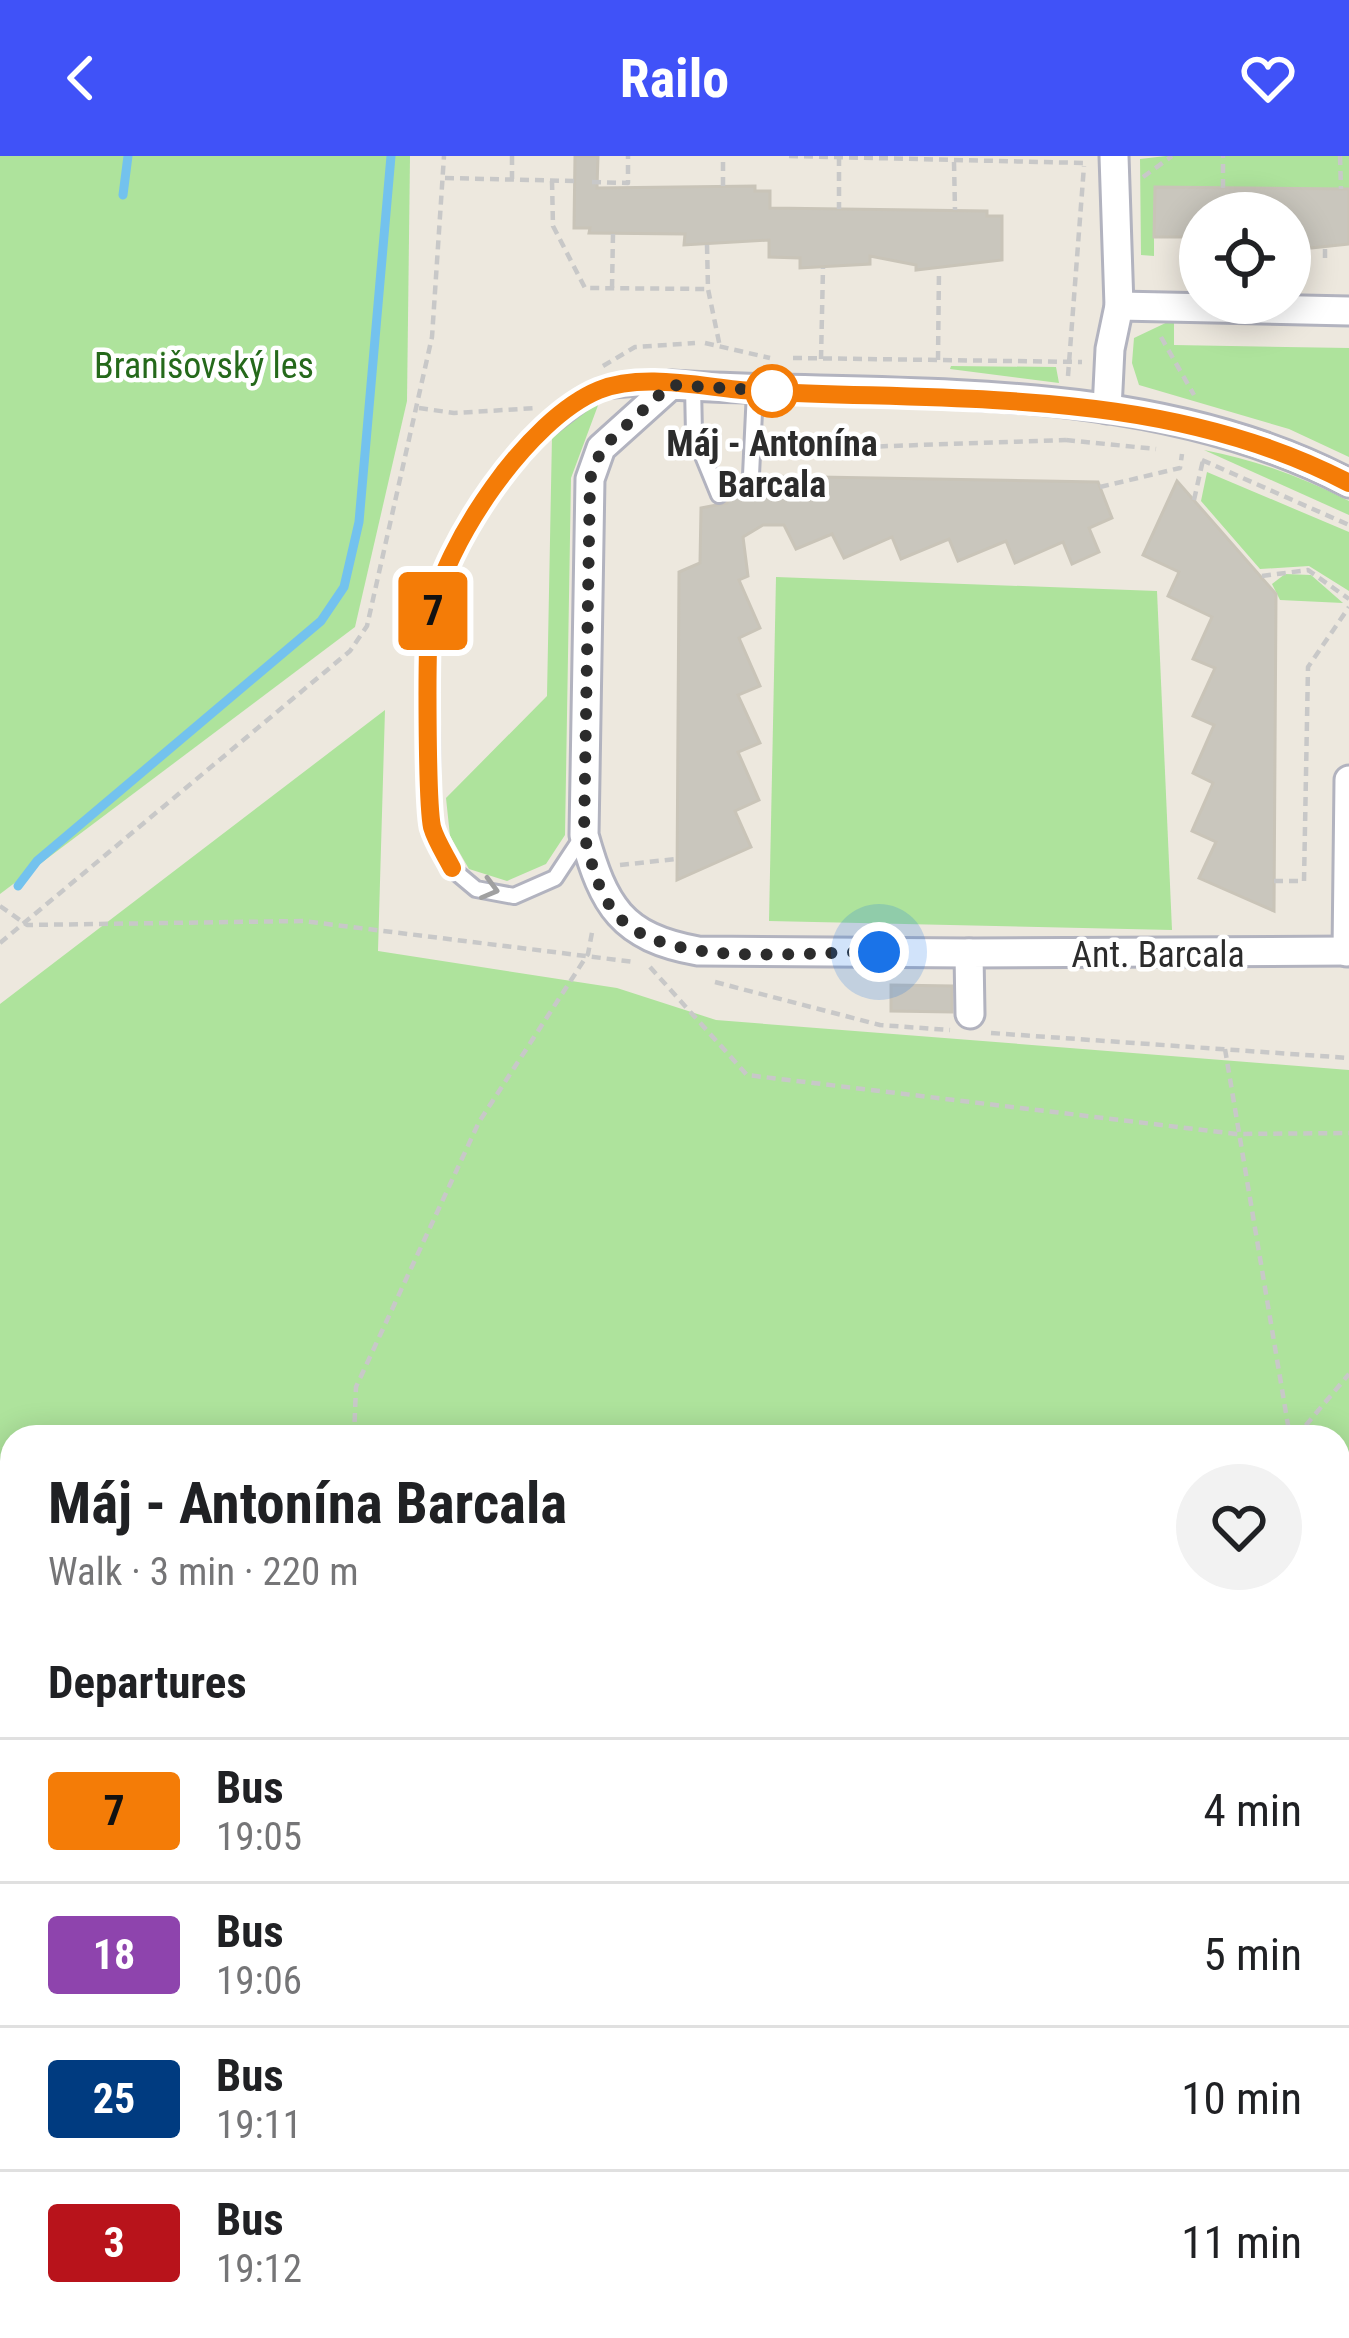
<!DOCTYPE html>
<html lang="en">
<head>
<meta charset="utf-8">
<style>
  body { margin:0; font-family:"Roboto Condensed",sans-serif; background:#f2f2f2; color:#202124; height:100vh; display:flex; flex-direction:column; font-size:45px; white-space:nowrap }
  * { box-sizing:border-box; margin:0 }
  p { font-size:39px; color:#757577 }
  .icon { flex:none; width:66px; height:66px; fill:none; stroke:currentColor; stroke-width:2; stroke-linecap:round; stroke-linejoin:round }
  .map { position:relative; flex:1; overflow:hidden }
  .sheet { position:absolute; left:0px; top:1269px; width:1350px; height:915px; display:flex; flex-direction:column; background:#fff; border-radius:36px 36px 0 0; box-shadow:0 6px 30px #0003 }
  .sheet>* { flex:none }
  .badge { padding:0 24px; border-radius:9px; font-size:42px; line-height:78px }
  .buttons { position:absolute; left:1179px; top:36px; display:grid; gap:24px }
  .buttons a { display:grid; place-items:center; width:132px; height:132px; border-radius:50%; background:#fff; box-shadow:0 6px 30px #0003; font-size:60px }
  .you { position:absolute; width:60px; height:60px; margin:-30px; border:9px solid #fff; border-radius:50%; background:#1a73e8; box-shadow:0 0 0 18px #1a73e833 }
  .map>.badge { position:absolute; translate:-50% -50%; box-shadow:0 0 0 6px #fff }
  h2 { padding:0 48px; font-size:45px; line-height:108px }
  .round { display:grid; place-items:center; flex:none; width:126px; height:126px; border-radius:63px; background:#f2f2f2 }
  .head { display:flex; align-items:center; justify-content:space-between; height:204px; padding:0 48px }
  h1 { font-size:57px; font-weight:700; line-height:90px }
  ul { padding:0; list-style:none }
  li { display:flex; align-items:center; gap:36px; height:144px; padding:0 48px; border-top:3px solid #e0e0e0 }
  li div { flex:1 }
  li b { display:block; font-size:45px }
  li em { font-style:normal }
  li .badge { min-width:132px; font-weight:700; text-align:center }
  header { display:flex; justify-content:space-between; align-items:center; height:156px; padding:0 48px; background:#4052f8; color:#fff; font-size:54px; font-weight:700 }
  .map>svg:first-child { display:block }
  .green { fill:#aee39c }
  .pitch { fill:#c0ea97 }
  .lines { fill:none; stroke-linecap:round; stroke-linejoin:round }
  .stream { stroke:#73c2ee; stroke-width:9 }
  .building { fill:#c9c6bd; stroke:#c9c4b8; stroke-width:3 }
  .lane-casing { stroke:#b2b3bf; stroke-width:20 }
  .street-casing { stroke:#b2b3bf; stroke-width:33 }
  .path { stroke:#c8c8c8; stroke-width:4.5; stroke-dasharray:9 6; stroke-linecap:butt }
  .lane { stroke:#fff; stroke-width:14 }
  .street { stroke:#fff; stroke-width:27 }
  .oneway { stroke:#a0a0a0 }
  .line-casing { stroke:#fff; stroke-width:27 }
  .line { stroke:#f47c07; stroke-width:18 }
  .walk { stroke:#2c2c2c; stroke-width:12; stroke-dasharray:0 21.6 }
  .stop-dot { fill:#fff; stroke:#f47c07; stroke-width:6 }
  .labels { text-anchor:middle; stroke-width:9; stroke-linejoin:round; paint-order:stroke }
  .park-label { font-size:36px; fill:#25691b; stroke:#fff }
  .stop-label { font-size:36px; font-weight:bold; fill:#2c2c2c; stroke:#fff }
  .street-label { font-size:36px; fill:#2c2c2c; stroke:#fff }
</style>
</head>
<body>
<header><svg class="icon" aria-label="back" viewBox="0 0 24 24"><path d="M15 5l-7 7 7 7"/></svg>Railo<svg class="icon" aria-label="heart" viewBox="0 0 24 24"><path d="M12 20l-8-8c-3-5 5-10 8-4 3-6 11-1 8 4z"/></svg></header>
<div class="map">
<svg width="1349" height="2182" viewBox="0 0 1349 2182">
  <rect width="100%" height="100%" fill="#ede8de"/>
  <!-- green -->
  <g class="green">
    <path d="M0,0h410l-3,245 -52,226 -355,267z"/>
    <path d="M1166,0h183v34l-195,3v63l-13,-1 -1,-96z"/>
    <path d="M1174,163v26l175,3v109l-60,-28 -150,-44 -7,-22 2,-25z"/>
    <path d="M951,210l105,1 3,16 -109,-14z"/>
    <path d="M600,244l-29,78 -6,357 -19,29 -39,17 -38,-12 -19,-33 -4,-38 101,-102 5,-260z"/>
    <path d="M1204,294c52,10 98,27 145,51v14z"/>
    <path d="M1207,316l142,60v59l-40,-25 -49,3 -59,-68z"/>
    <path d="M1285,418l26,1 32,28 -63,-3 -8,-16z"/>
    <path d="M776,421l381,14 15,339 -403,-9z"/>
    <path d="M385,554l-7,241 239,37 99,32 633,50v831l-11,35v-499h-1326v891h1326v-181l11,1v190h-1349v-1334z"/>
  </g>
  <!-- pitch -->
  <path class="pitch" d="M1349,1744v248l-11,-1v-211z"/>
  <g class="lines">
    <!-- stream -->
    <g class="stream">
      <path d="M123,39l5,-39"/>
      <path d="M18,730l19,-25 284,-240 23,-34 15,-65 32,-366"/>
    </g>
  </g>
  <!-- building -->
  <g class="building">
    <path d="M575,0h23l-1,32 158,-2v5h15v17l217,3v5h15v44l-86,10v-5l-46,-9v8l-70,4v-10l-31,-1v-17l-85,5 1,-11 -96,-1 1,-5h-16z"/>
    <path d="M1155,31l194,2v55l-48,5v-11h-11v-25h-90v24h-46z"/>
    <path d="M740,320l12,10 10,-10 336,6 14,36 -23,10 10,24 -27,12 -9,-22 -48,21 -9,-22 -48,20 -9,-22 -48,20 -9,-22 -48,21 -12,-24 -36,15 -12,-24h-21l-20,12 5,39 -9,4 21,48 -21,10 21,48 -22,9 22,48 -22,9 21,48 -24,11 16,36 -74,33 2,-308 21,-9 1,-55 26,-5 5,-24z"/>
    <path d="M1177,325l99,113 -2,317 -75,-33 17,-36 -24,-11 21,-48 -20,-10 21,-48 -21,-9 22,-48 -22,-9 19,-42 -44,-21 11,-24 -36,-17z"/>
    <path d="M891,829l61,1v26l-61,-1z"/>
  </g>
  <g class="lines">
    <defs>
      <g id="lane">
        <path d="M693,230l1,48 25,61"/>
        <path d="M751,319l4,-84"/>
        <path d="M582,681l-27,41 -41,18 -38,-7 -25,-21 -19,-41 -2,-208 25,-71 28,-48 58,-66 56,-43 68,-6"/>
      </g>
      <g id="street">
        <path d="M1119,150l230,5"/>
        <path d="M1107,253l3,-60 9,-43 -5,-150"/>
        <path d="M1347,796l2,-172"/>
        <path d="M969,797l-271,-2c-77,-14 -94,-45 -114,-116l6,-356 11,-31 70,-63c224,13 473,-10 678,98"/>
        <path d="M970,858l-1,-61 380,-2"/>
      </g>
    </defs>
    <!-- lane casing -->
    <use href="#lane" class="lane-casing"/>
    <!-- street casing -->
    <use href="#street" class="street-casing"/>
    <!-- path -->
    <g class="path">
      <path d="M512,0v23"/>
      <path d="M789,0l295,7"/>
      <path d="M1340,0l1,33"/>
      <path d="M839,1v52"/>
      <path d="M954,6l1,48"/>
      <path d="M1143,21l29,-21"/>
      <path d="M445,22l129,3"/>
      <path d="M552,25l1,45 32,62 123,1"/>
      <path d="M592,26l36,1v-27"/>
      <path d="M723,30v-30"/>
      <path d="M1223,32v-32"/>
      <path d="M707,89l1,44 12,58"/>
      <path d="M1325,93v9"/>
      <path d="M612,132l1,-54"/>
      <path d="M1161,181l33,58"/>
      <path d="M705,187l65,15"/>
      <path d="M793,202l289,4"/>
      <path d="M821,203l2,-91"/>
      <path d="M938,204l1,-90"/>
      <path d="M603,210l32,-19 60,-4"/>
      <path d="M1068,220l16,-210"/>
      <path d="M419,252l35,5 84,-5"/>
      <path d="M1066,284l90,9"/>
      <path d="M774,294l292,-10"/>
      <path d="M1202,304l147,65"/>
      <path d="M1100,331l80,-19 2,-14"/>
      <path d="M1194,344l9,-40"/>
      <path d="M1262,420l46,-6 41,29"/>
      <path d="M620,709l56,-6"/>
      <path d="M1274,725h30l4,-214 41,-60"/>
      <path d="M0,750l27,19 276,-4 331,41"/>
      <path d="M0,787l350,-292 17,-25 65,-289 12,-181"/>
      <path d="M650,811l97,108 489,59 113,-1"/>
      <path d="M715,826l165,43 70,5"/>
      <path d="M991,877l358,25"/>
      <path d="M1225,893l65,388"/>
      <path d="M354,1281l2,-50 123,-265 109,-168 5,-27"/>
      <path d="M1296,1281l53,-63"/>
      <path d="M1338,1403h11"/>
      <path d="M0,1489l12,2"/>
      <path d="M1338,1591l11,46"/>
      <path d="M1338,1720l11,1"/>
      <path d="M1338,1852l11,-36"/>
      <path d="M0,2043l12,6"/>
      <path d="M1338,2090l11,2"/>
      <path d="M212,2172l18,10"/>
      <path d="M449,2182l1,-10"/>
    </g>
    <!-- lane -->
    <use href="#lane" class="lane"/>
    <!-- street -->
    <use href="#street" class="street"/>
  </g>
  <!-- one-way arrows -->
  <defs><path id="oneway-chevron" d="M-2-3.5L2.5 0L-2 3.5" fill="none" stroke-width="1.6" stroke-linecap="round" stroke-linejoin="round" transform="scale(3)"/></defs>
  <use class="oneway" href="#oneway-chevron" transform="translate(490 733) rotate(15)"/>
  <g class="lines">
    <defs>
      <path id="line" d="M452,712c-6,-12 -16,-27 -20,-41 -5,-25 -6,-182 -2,-209 14,-74 98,-199 169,-228 45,-18 107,-2 154,1 201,11 411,-5 596,92"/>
    </defs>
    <!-- line casing -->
    <use href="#line" class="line-casing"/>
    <!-- line -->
    <use href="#line" class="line"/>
    <!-- walk -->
    <path class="walk" d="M772,235h6l-108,-6 -68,63 -12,31 -6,356c9,32 16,70 45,91 57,42 180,25 250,26"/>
  </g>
  <!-- markers -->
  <circle class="stop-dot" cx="772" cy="235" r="24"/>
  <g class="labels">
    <!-- park labels -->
    <g class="park-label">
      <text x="204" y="222">Branišovský les</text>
    </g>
    <!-- stop labels -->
    <g class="stop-label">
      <text x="772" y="300">Máj - Antonína<tspan x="772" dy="41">Barcala</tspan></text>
    </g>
    <!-- street labels -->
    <g class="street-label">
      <text x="1158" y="811">Ant. Barcala</text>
    </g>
  </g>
</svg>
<div class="buttons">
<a><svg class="icon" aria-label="locate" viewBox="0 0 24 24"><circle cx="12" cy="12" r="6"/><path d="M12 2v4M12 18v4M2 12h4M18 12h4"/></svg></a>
</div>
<div class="you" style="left:879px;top:796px"></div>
<b class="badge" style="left:433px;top:455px;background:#f47c07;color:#111">7</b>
<section class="sheet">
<div class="head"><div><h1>Máj - Antonína Barcala</h1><p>Walk · 3 min · 220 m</p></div><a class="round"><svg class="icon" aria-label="heart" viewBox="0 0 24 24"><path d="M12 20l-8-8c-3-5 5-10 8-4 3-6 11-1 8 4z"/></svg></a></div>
<h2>Departures</h2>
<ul>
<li><span class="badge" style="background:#f47c07;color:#111">7</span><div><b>Bus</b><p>19:05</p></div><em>4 min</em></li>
<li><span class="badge" style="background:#8e44ad;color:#fff">18</span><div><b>Bus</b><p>19:06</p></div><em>5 min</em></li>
<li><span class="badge" style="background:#003b80;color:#fff">25</span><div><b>Bus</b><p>19:11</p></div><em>10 min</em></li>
<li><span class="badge" style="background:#b8131b;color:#fff">3</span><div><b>Bus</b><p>19:12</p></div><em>11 min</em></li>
</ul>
</section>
</div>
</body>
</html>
